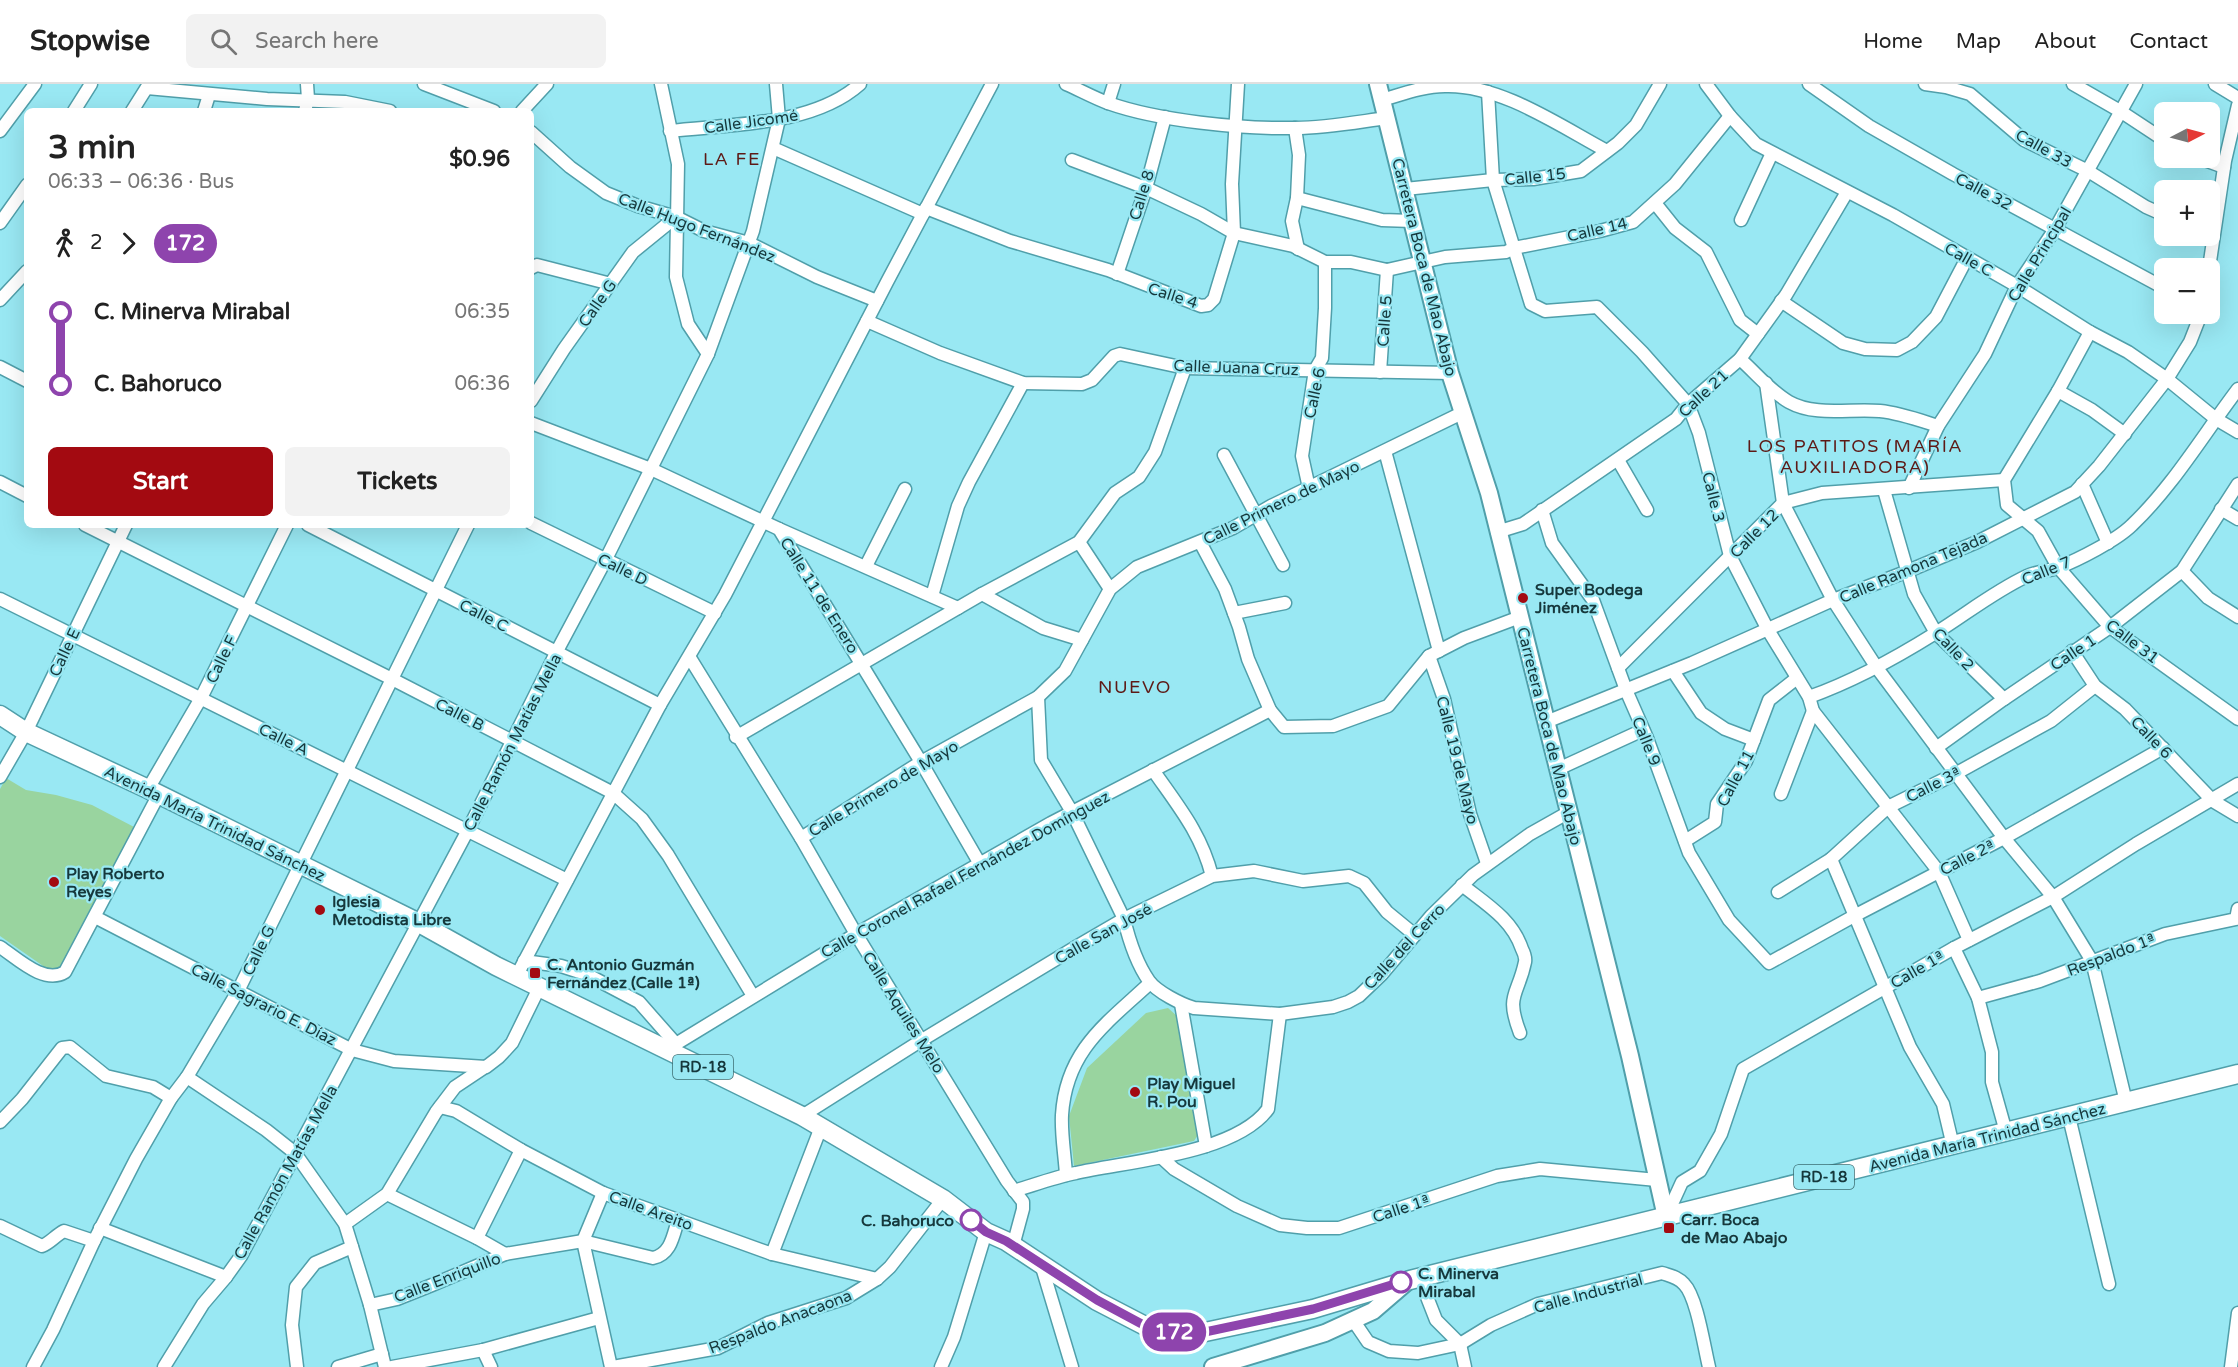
<!DOCTYPE html>
<html lang="en">
<head>
<meta charset="utf-8">
<style>
  body { margin:0; font-family:"Varela Round",sans-serif; background:#f2f2f2; color:#222; height:100vh; display:flex; flex-direction:column; font-size:22px; white-space:nowrap }
  * { box-sizing:border-box; margin:0 }
  p { font-size:20px; color:#767676 }
  .icon { flex:none; width:33px; height:33px; fill:none; stroke:currentColor; stroke-width:2; stroke-linecap:round; stroke-linejoin:round }
  .map { position:relative; flex:1; overflow:hidden }
  .sheet { position:absolute; left:24px; top:24px; width:510px; height:420px; display:flex; flex-direction:column; background:#fff; border-radius:9px; box-shadow:0 6px 24px #0002 }
  .sheet>* { flex:none }
  .badge { padding:0 12px; border-radius:20px; font-size:21px; line-height:39px }
  .needle { width:39px; rotate:84deg }
  .controls { position:absolute; left:2154px; top:18px; display:grid; gap:12px }
  .controls a { display:grid; place-items:center; width:66px; height:66px; border-radius:9px; background:#fff; box-shadow:0 6px 24px #0002; font-size:30px }
  .map>.badge { position:absolute; translate:-50% -50%; box-shadow:0 0 0 3px #fff }
  .legs { display:flex; align-items:center; gap:9px; height:66px; padding:0 24px; font-size:20px }
  .legs p { margin-inline-start:auto }
  .summary { display:flex; align-items:center; justify-content:space-between; height:102px; padding:0 24px }
  h1 { font-size:33px; font-weight:800; line-height:45px }
  .primary-button { display:flex; gap:12px; margin-top:auto; padding:12px 24px }
  .primary-button a { flex:1; height:69px; border-radius:9px; background:#a30a11; color:#fff; font-size:24px; font-weight:800; line-height:69px; text-align:center }
  .primary-button a+a { background:#f2f2f2; color:#222 }
  ul { padding:0 24px; list-style:none }
  li { display:flex; align-items:center; gap:21px; height:72px; font-size:22px }
  li i { display:grid; place-items:center; width:9px; height:100%; margin:0 8px; background:currentColor }
  li i::after { content:''; width:15px; height:15px; margin:-8px; border:4px solid; border-radius:50%; background:#fff }
  li p { margin-inline-start:auto }
  li:first-child i { background:linear-gradient(#0000 50%,currentColor 0) }
  li:last-child i { background:linear-gradient(currentColor 50%,#0000 0) }
  header { display:flex; align-items:center; gap:36px; box-sizing:border-box; height:84px; padding:0 30px; background:#fff; border-bottom:2px solid #e0e0e0 }
  header strong { font-size:28px }
  nav { display:flex; gap:33px; margin-inline-start:auto; font-size:21px }
  .search { width:420px; height:54px; background:#f2f2f2; display:flex; align-items:center; gap:15px; box-sizing:border-box; padding:0 21px; border-radius:9px; color:#767676; font-size:22px }
  .map>svg:first-child { display:block }
  .green { fill:#99d49f }
  .lines { fill:none; stroke-linecap:round; stroke-linejoin:round }
  .street-casing { stroke:#509faa; stroke-width:15 }
  .secondary-casing { stroke:#509faa; stroke-width:20 }
  .primary-casing { stroke:#509faa; stroke-width:21 }
  .street { stroke:#fff; stroke-width:12 }
  .secondary { stroke:#fff; stroke-width:16 }
  .primary { stroke:#fff; stroke-width:18 }
  .line-1-casing { stroke:#fff; stroke-width:14 }
  .line-1 { stroke:#8e44ad; stroke-width:9 }
  .poi-dot { fill:#a30a11; stroke:#99e8f3; stroke-width:2 }
  .stop-1-dot { fill:#fff; stroke:#8e44ad; stroke-width:3 }
  .labels { text-anchor:middle; stroke-width:4.5; stroke-linejoin:round; paint-order:stroke }
  .shield { fill:#99e8f3; stroke:#3d6d73; stroke-width:1.5 }
  .shield-label { font-size:15px; font-weight:bold; fill:#16383c }
  .street-label { font-size:16px; fill:#16383c; stroke:#99e8f3 }
  .poi-label { font-size:16px; font-weight:bold; fill:#16383c; stroke:#99e8f3; text-anchor:start }
  .stop-label { font-size:16px; font-weight:bold; fill:#16383c; stroke:#99e8f3; text-anchor:end }
  .neighbourhood-label { font-size:18px; letter-spacing:1.5px; fill:#5d1915; stroke:#99e8f3 }
</style>
</head>
<body>
<header>
<strong>Stopwise</strong>
<div class="search"><svg class="icon" aria-label="search" viewBox="0 0 24 24"><circle cx="10" cy="10" r="6"/><path d="M15 15l6 6"/></svg>Search here</div>
<nav><a>Home</a><a>Map</a><a>About</a><a>Contact</a></nav>
</header>
<div class="map">
<svg width="2238" height="1283" viewBox="0 0 2238 1283">
  <rect width="100%" height="100%" fill="#99e8f3"/>
  <!-- green -->
  <g class="green">
    <path d="M6,694l20,12 30,5 36,10 44,23 -70,132c-6,8 -10,10 -20,8l-46,-32v-147z"/>
    <path d="M1168,924l9,8 23,116 -6,9 -120,25 -5,-50 18,-48 59,-55z"/>
  </g>
  <g class="lines">
    <defs>
      <g id="street">
        <path d="M424,0l70,27"/>
        <path d="M661,0l17,80 -2,113 12,47 20,30"/>
        <path d="M1066,0c14,6 28,14 42,19 51,18 133,26 187,25 31,0 62,-6 92,-10"/>
        <path d="M1706,0l24,32 26,28 137,71 124,71 73,46 38,20 39,27 49,40 22,13"/>
        <path d="M1809,0l60,42 84,48 211,114"/>
        <path d="M1925,0l21,3 24,7 54,46 64,31 58,36 18,8"/>
        <path d="M2073,0l47,27 44,29"/>
        <path d="M2215,0l23,14"/>
        <path d="M147,4l120,11 78,3 45,9"/>
        <path d="M1488,8l5,88 38,124 14,7 52,-4 45,45 46,52 11,29 31,123 38,74 41,67 4,14 126,161 30,68"/>
        <path d="M1382,16c21,-6 41,-14 63,-14 55,-2 115,40 162,65"/>
        <path d="M1108,19l6,-19"/>
        <path d="M74,27l17,-27"/>
        <path d="M132,27l17,-27"/>
        <path d="M204,27l5,-16"/>
        <path d="M305,27l3,-12 -1,-15"/>
        <path d="M522,27l25,-27"/>
        <path d="M1295,44l4,27 -2,43 -5,23 6,28"/>
        <path d="M0,47l35,-47"/>
        <path d="M670,47c61,-7 143,-5 190,-47"/>
        <path d="M531,48l39,35 36,26 32,13 38,11 28,14 45,12 68,34 60,24"/>
        <path d="M773,64l150,66"/>
        <path d="M2199,74l25,9"/>
        <path d="M1072,76l74,28 55,26 33,19 59,13 32,16h26l36,8 58,-13 61,-5 8,-4 86,-17 33,-9 42,-38 55,-68"/>
        <path d="M1405,105l88,-9 40,-1 48,-8 37,-28 18,-18 24,-41"/>
        <path d="M1297,114l85,22 30,1"/>
        <path d="M1655,119l20,25 31,24 34,68 18,14"/>
        <path d="M926,124l84,33 98,29 93,36 7,-1 6,-6 20,-66 -2,-49 6,-100"/>
        <path d="M1741,136l31,-67"/>
        <path d="M0,139l27,-38"/>
        <path d="M531,184l6,-3 74,19"/>
        <path d="M2209,184l16,-107 13,-56"/>
        <path d="M1117,190l29,-86 19,-71"/>
        <path d="M0,216l27,-29"/>
        <path d="M1781,217l62,42 22,6 32,1 15,-8 24,-25 31,-59"/>
        <path d="M867,237l73,32 83,30 59,1 10,-4 22,-24 6,-2 65,14 265,5"/>
        <path d="M2090,248l-32,59 -54,89 3,25 31,26 20,36 52,60 128,92"/>
        <path d="M1740,275c16,14 30,32 49,43 27,15 62,6 91,9 20,2 39,9 58,15"/>
        <path d="M0,283l27,14"/>
        <path d="M1380,288l7,-102"/>
        <path d="M1766,299l17,120 50,97 44,68 127,170 49,59 39,64 34,141"/>
        <path d="M2058,307l34,19 33,24"/>
        <path d="M531,317l33,-52 69,-97 43,-35"/>
        <path d="M531,339l120,46 128,60 142,233 59,102"/>
        <path d="M1385,367l54,200"/>
        <path d="M1224,371l59,110"/>
        <path d="M1618,376l29,50"/>
        <path d="M0,398l27,14"/>
        <path d="M2082,400l26,59"/>
        <path d="M1309,404l-7,-32 13,-86 7,-12 3,-50v-46"/>
        <path d="M1909,404l29,-62 47,-72 32,-68 38,-57 81,-145"/>
        <path d="M1884,406l30,104 22,39 68,66"/>
        <path d="M2221,425l17,10"/>
        <path d="M1542,426l10,33 41,57 33,90 21,48 42,115 40,67 40,43 85,-47 150,-78 159,-90"/>
        <path d="M531,439l184,90"/>
        <path d="M85,441l307,154 221,114 29,26 26,36 85,141"/>
        <path d="M308,441l352,180"/>
        <path d="M779,445l179,79"/>
        <path d="M1497,448l26,-8 153,-105 12,-15 52,-45 46,-64 61,-103"/>
        <path d="M1079,458l31,47"/>
        <path d="M1200,458l25,47 14,38 9,32 22,51 14,17 49,-1 55,-20 41,-50 35,-18 56,-21"/>
        <path d="M866,482l39,-77"/>
        <path d="M2182,487l26,27 30,19"/>
        <path d="M982,510l61,34 39,12"/>
        <path d="M932,512l26,-90 11,-24 54,-99"/>
        <path d="M0,515l567,281"/>
        <path d="M1234,529l51,-10"/>
        <path d="M2072,567l23,35 30,23 88,92 25,15"/>
        <path d="M1429,572l15,43 26,115 17,49"/>
        <path d="M690,574l111,180 55,96 151,247 16,21v7l-10,37"/>
        <path d="M1618,584l165,-165 39,-10 182,-13"/>
        <path d="M1673,587l28,42 24,16 29,11"/>
        <path d="M1038,613l3,63 31,52 52,107c5,21 13,45 25,62 8,11 32,23 45,27l86,6 53,-7 15,-5 11,-6 23,-22 49,-58 42,-41 57,-41 39,-22"/>
        <path d="M1809,613c45,-16 85,-38 125,-63 31,-19 59,-42 93,-58 9,-4 20,-5 30,-8 21,-8 60,-28 75,-43 41,-39 71,-90 106,-136"/>
        <path d="M1546,638l146,-59 141,-63 75,-29 69,-29 98,-50 24,-26 68,-87 23,-37 11,-28"/>
        <path d="M736,653l246,-143 97,-52 36,-49 24,-16 16,-25 30,-84"/>
        <path d="M1936,664l68,-49 106,-72 72,-56 56,-87"/>
        <path d="M1558,685l85,-39"/>
        <path d="M1153,686c25,36 48,63 59,106"/>
        <path d="M0,693l26,-45 100,-207"/>
        <path d="M148,705l53,-91 86,-173"/>
        <path d="M1781,710l32,-83"/>
        <path d="M801,754l120,-76 117,-65 27,-26 45,-82 27,-22 96,-39 38,-22 193,-94"/>
        <path d="M1685,757l30,-19 2,-18 29,-43 23,-61 28,-22"/>
        <path d="M1831,775l79,188 33,57 10,42"/>
        <path d="M1462,801c24,19 50,34 60,64 2,4 4,8 3,13 -7,34 -20,32 -5,71"/>
        <path d="M1778,808l53,-33 57,-52 67,-33 96,-53 44,-35"/>
        <path d="M95,833l257,133 42,11 92,6 13,-10 13,-14 28,-57"/>
        <path d="M0,863c17,11 44,38 65,25l94,-178"/>
        <path d="M1954,864l24,50 14,54v30l14,50"/>
        <path d="M524,877l37,5 25,8 53,28 37,42"/>
        <path d="M517,891l143,-270 65,-110 162,-313 105,-198"/>
        <path d="M1978,914l62,-17 125,-47 71,-15 2,-10"/>
        <path d="M1181,920l25,142"/>
        <path d="M666,966l190,-116 195,-111 219,-113"/>
        <path d="M187,993l79,53 29,23 50,71 25,81 15,62"/>
        <path d="M440,1023l16,4 65,39 82,43 169,61 105,25"/>
        <path d="M802,1032l120,-76 154,-93 48,-28 88,-43 42,-5 49,10 46,-5 15,7 23,29 28,23"/>
        <path d="M2069,1033l40,167"/>
        <path d="M0,1038l22,-23 40,-51 8,-1 36,29 47,11 18,11"/>
        <path d="M1161,1073l13,12 63,37 43,19 27,3h32l158,-52 43,-7 117,11"/>
        <path d="M1066,1091c-1,-19 -5,-40 -4,-60 4,-65 45,-92 88,-132"/>
        <path d="M1014,1107c20,-6 41,-14 62,-18 53,-12 159,-19 192,-64l12,-95"/>
        <path d="M603,1109l-20,48 28,126"/>
        <path d="M387,1110l90,44 28,16"/>
        <path d="M1666,1133l16,-35 18,-11 21,-37 22,-65 211,-121 99,-51 83,-53 102,-60"/>
        <path d="M345,1140l42,-30 49,-82 19,-25 30,-20"/>
        <path d="M0,1142l42,20c8,-3 14,-11 22,-15l30,10"/>
        <path d="M100,1144l126,49"/>
        <path d="M477,1154l44,-88"/>
        <path d="M772,1170l49,-127"/>
        <path d="M1041,1180l31,103"/>
        <path d="M1422,1193l5,20 9,23 24,24 5,23"/>
        <path d="M370,1221l27,-6 35,-14 73,-31 78,-13 70,17c18,-4 20,-22 25,-38"/>
        <path d="M1353,1236l15,22 21,9 29,2 42,-9 31,-19 47,-21 124,-31c9,3 16,4 22,11 13,13 20,63 25,83"/>
        <path d="M483,1266l8,17"/>
        <path d="M33,1283l20,-37 41,-89 42,-82 35,-61 16,-21 51,-86 230,-466"/>
        <path d="M164,1283l39,-63 23,-27 15,-21 227,-426 89,-179 48,-90 103,-207 45,-123 26,-112 -3,-35"/>
        <path d="M297,1283l-5,-42 4,-38 19,-24 37,-16"/>
        <path d="M338,1283l44,-13"/>
        <path d="M392,1283l91,-17 116,-32"/>
        <path d="M613,1283l105,-19 50,-25 78,-25 31,-19 13,-12 53,-68"/>
        <path d="M941,1283l13,-30 32,-105"/>
        <path d="M2231,1283l7,-54"/>
      </g>
      <g id="secondary">
        <path d="M1378,0l72,289 39,120 141,563 36,161"/>
        <path d="M1213,1283l112,-34 48,-22 36,-31"/>
      </g>
      <path id="primary" d="M0,631l26,17 122,57 271,134 77,43 306,150 141,83 43,33 20,9 91,60 54,28 40,6 122,-26 97,-29 828,-206"/>
    </defs>
    <!-- street casing -->
    <use href="#street" class="street-casing"/>
    <!-- secondary casing -->
    <use href="#secondary" class="secondary-casing"/>
    <!-- primary casing -->
    <use href="#primary" class="primary-casing"/>
    <!-- street -->
    <use href="#street" class="street"/>
    <!-- secondary -->
    <use href="#secondary" class="secondary"/>
    <!-- primary -->
    <use href="#primary" class="primary"/>
  </g>
  <g class="lines">
    <defs>
      <path id="line-1" d="M971,1136l15,12 20,9 91,59 54,29 40,6 122,-26 88,-27"/>
    </defs>
    <!-- line-1 casing -->
    <use href="#line-1" class="line-1-casing"/>
    <!-- line-1 -->
    <use href="#line-1" class="line-1"/>
  </g>
  <!-- markers -->
  <g class="poi-dot">
    <circle cx="1523" cy="514" r="6"/>
    <circle cx="54" cy="798" r="6"/>
    <circle cx="320" cy="826" r="6"/>
    <rect x="529" y="883" width="12" height="12" rx="3"/>
    <circle cx="1135" cy="1008" r="6"/>
    <rect x="1663" y="1138" width="12" height="12" rx="3"/>
  </g>
  <g class="stop-1-dot">
    <circle cx="971" cy="1136" r="10"/>
    <circle cx="1401" cy="1198" r="10"/>
  </g>
  <g class="labels">
    <!-- shield labels -->
    <g class="shield">
      <rect x="673" y="971" width="60" height="24" rx="4.5"/>
      <rect x="1794" y="1081" width="60" height="24" rx="4.5"/>
    </g>
    <g class="shield-label">
      <text x="703" y="988">RD-18</text>
      <text x="1824" y="1098">RD-18</text>
    </g>
    <!-- street labels -->
    <g class="street-label">
      <text transform="translate(751 37) rotate(-8)" y="6">Calle Jicomé</text>
      <text transform="translate(2044 64) rotate(29)" y="6">Calle 33</text>
      <text transform="translate(1535 92) rotate(-6)" y="6">Calle 15</text>
      <text transform="translate(1984 107) rotate(28)" y="6">Calle 32</text>
      <text transform="translate(1141 111) rotate(-73)" y="6">Calle 8</text>
      <text transform="translate(697 143) rotate(21)" y="6">Calle Hugo Fernández</text>
      <text transform="translate(1597 145) rotate(-13)" y="6">Calle 14</text>
      <text transform="translate(2039 170) rotate(-59)" y="6">Calle Principal</text>
      <text transform="translate(1969 175) rotate(29)" y="6">Calle C</text>
      <text transform="translate(1425 183) rotate(76)" y="6">Carretera Boca de Mao Abajo</text>
      <text transform="translate(1173 211) rotate(18)" y="6">Calle 4</text>
      <text transform="translate(597 219) rotate(-55)" y="6">Calle G</text>
      <text transform="translate(1384 237) rotate(-86)" y="6">Calle 5</text>
      <text transform="translate(1236 283) rotate(2)" y="6">Calle Juana Cruz</text>
      <text transform="translate(1314 309) rotate(-78)" y="6">Calle 6</text>
      <text transform="translate(1703 309) rotate(-43)" y="6">Calle 21</text>
      <text transform="translate(1714 413) rotate(76)" y="6">Calle 3</text>
      <text transform="translate(1281 418) rotate(-26)" y="6">Calle Primero de Mayo</text>
      <text transform="translate(1754 449) rotate(-45)" y="6">Calle 12</text>
      <text transform="translate(1913 483) rotate(-23)" y="6">Calle Ramona Tejada</text>
      <text transform="translate(623 485) rotate(26)" y="6">Calle D</text>
      <text transform="translate(2046 486) rotate(-22)" y="6">Calle 7</text>
      <text transform="translate(820 511) rotate(58)" y="6">Calle 11 de Enero</text>
      <text transform="translate(484 531) rotate(27)" y="6">Calle C</text>
      <text transform="translate(2133 557) rotate(37)" y="6">Calle 31</text>
      <text transform="translate(1954 565) rotate(47)" y="6">Calle 2</text>
      <text transform="translate(64 568) rotate(-65)" y="6">Calle E</text>
      <text transform="translate(2073 568) rotate(-34)" y="6">Calle 1</text>
      <text transform="translate(221 575) rotate(-64)" y="6">Calle F</text>
      <text transform="translate(460 630) rotate(27)" y="6">Calle B</text>
      <text transform="translate(1550 652) rotate(76)" y="6">Carretera Boca de Mao Abajo</text>
      <text transform="translate(2152 653) rotate(46)" y="6">Calle 6</text>
      <text transform="translate(284 655) rotate(26)" y="6">Calle A</text>
      <text transform="translate(1647 657) rotate(68)" y="6">Calle 9</text>
      <text transform="translate(512 658) rotate(-63)" y="6">Calle Ramón Matías Mella</text>
      <text transform="translate(1458 676) rotate(76)" y="6">Calle 19 de Mayo</text>
      <text transform="translate(1735 694) rotate(-62)" y="6">Calle 11</text>
      <text transform="translate(1933 700) rotate(-27)" y="6">Calle 3ª</text>
      <text transform="translate(883 704) rotate(-31)" y="6">Calle Primero de Mayo</text>
      <text transform="translate(215 739) rotate(26)" y="6">Avenida María Trinidad Sánchez</text>
      <text transform="translate(1967 773) rotate(-27)" y="6">Calle 2ª</text>
      <text transform="translate(965 790) rotate(-29)" y="6">Calle Coronel Rafael Fernández Domínguez</text>
      <text transform="translate(1103 849) rotate(-29)" y="6">Calle San José</text>
      <text transform="translate(1404 862) rotate(-47)" y="6">Calle del Cerro</text>
      <text transform="translate(258 866) rotate(-64)" y="6">Calle G</text>
      <text transform="translate(2111 870) rotate(-21)" y="6">Respaldo 1ª</text>
      <text transform="translate(1917 885) rotate(-30)" y="6">Calle 1ª</text>
      <text transform="translate(264 920) rotate(27)" y="6">Calle Sagrario E. Díaz</text>
      <text transform="translate(904 928) rotate(58)" y="6">Calle Aquiles Melo</text>
      <text transform="translate(1987 1053) rotate(-14)" y="6">Avenida María Trinidad Sánchez</text>
      <text transform="translate(285 1088) rotate(-61)" y="6">Calle Ramón Matías Mella</text>
      <text transform="translate(1401 1124) rotate(-18)" y="6">Calle 1ª</text>
      <text transform="translate(651 1126) rotate(20)" y="6">Calle Areito</text>
      <text transform="translate(447 1193) rotate(-21)" y="6">Calle Enriquillo</text>
      <text transform="translate(1588 1209) rotate(-15)" y="6">Calle Industrial</text>
      <text transform="translate(780 1237) rotate(-21)" y="6">Respaldo Anacaona</text>
    </g>
    <!-- poi labels -->
    <g class="poi-label">
      <text x="1535" y="511">Super Bodega<tspan x="1535" dy="18">Jiménez</tspan></text>
      <text x="66" y="795">Play Roberto<tspan x="66" dy="18">Reyes</tspan></text>
      <text x="332" y="823">Iglesia<tspan x="332" dy="18">Metodista Libre</tspan></text>
      <text x="547" y="886">C. Antonio Guzmán<tspan x="547" dy="18">Fernández (Calle 1ª)</tspan></text>
      <text x="1147" y="1005">Play Miguel<tspan x="1147" dy="18">R. Pou</tspan></text>
      <text x="1681" y="1141">Carr. Boca<tspan x="1681" dy="18">de Mao Abajo</tspan></text>
    </g>
    <!-- stop labels -->
    <g class="stop-label">
      <text x="954" y="1142">C. Bahoruco</text>
      <text x="1418" y="1195" text-anchor="start">C. Minerva<tspan x="1418" dy="18">Mirabal</tspan></text>
    </g>
    <!-- neighbourhood labels -->
    <g class="neighbourhood-label">
      <text x="732" y="81">LA FE</text>
      <text x="1855" y="368">LOS PATITOS (MARÍA<tspan x="1855" dy="21">AUXILIADORA)</tspan></text>
      <text x="1135" y="609">NUEVO</text>
    </g>
  </g>
</svg>
<div class="controls">
<a><svg class="needle" viewBox="-14 -14 28 28"><path d="M0-13l5 13h-10z" fill="#e53935"/><path d="M0 13l5-13h-10z" fill="#767676"/></svg></a>
<a>+</a>
<a>−</a>
</div>
<b class="badge" style="left:1174px;top:1248px;background:#8e44ad;color:#fff">172</b>
<section class="sheet">
<div class="summary"><div><h1>3 min</h1><p>06:33 – 06:36 · Bus</p></div><b>$0.96</b></div>
<div class="legs"><svg class="icon" aria-label="walk" viewBox="0 0 24 24"><circle cx="13" cy="4" r="2"/><path d="M13 8l-2 6 4 7M11 14l-3 7M7 12l3-4h3l4 4"/></svg>2<svg class="icon" aria-label="forward" viewBox="0 0 24 24"><path d="M9 5l7 7-7 7"/></svg><b class="badge" style="background:#8e44ad;color:#fff">172</b></div>
<ul>
<li><i style="color:#8e44ad"></i><b>C. Minerva Mirabal</b><p>06:35</p></li>
<li><i style="color:#8e44ad"></i><b>C. Bahoruco</b><p>06:36</p></li>
</ul>
<div class="primary-button"><a>Start</a><a>Tickets</a></div>
</section>
</div>
</body>
</html>
